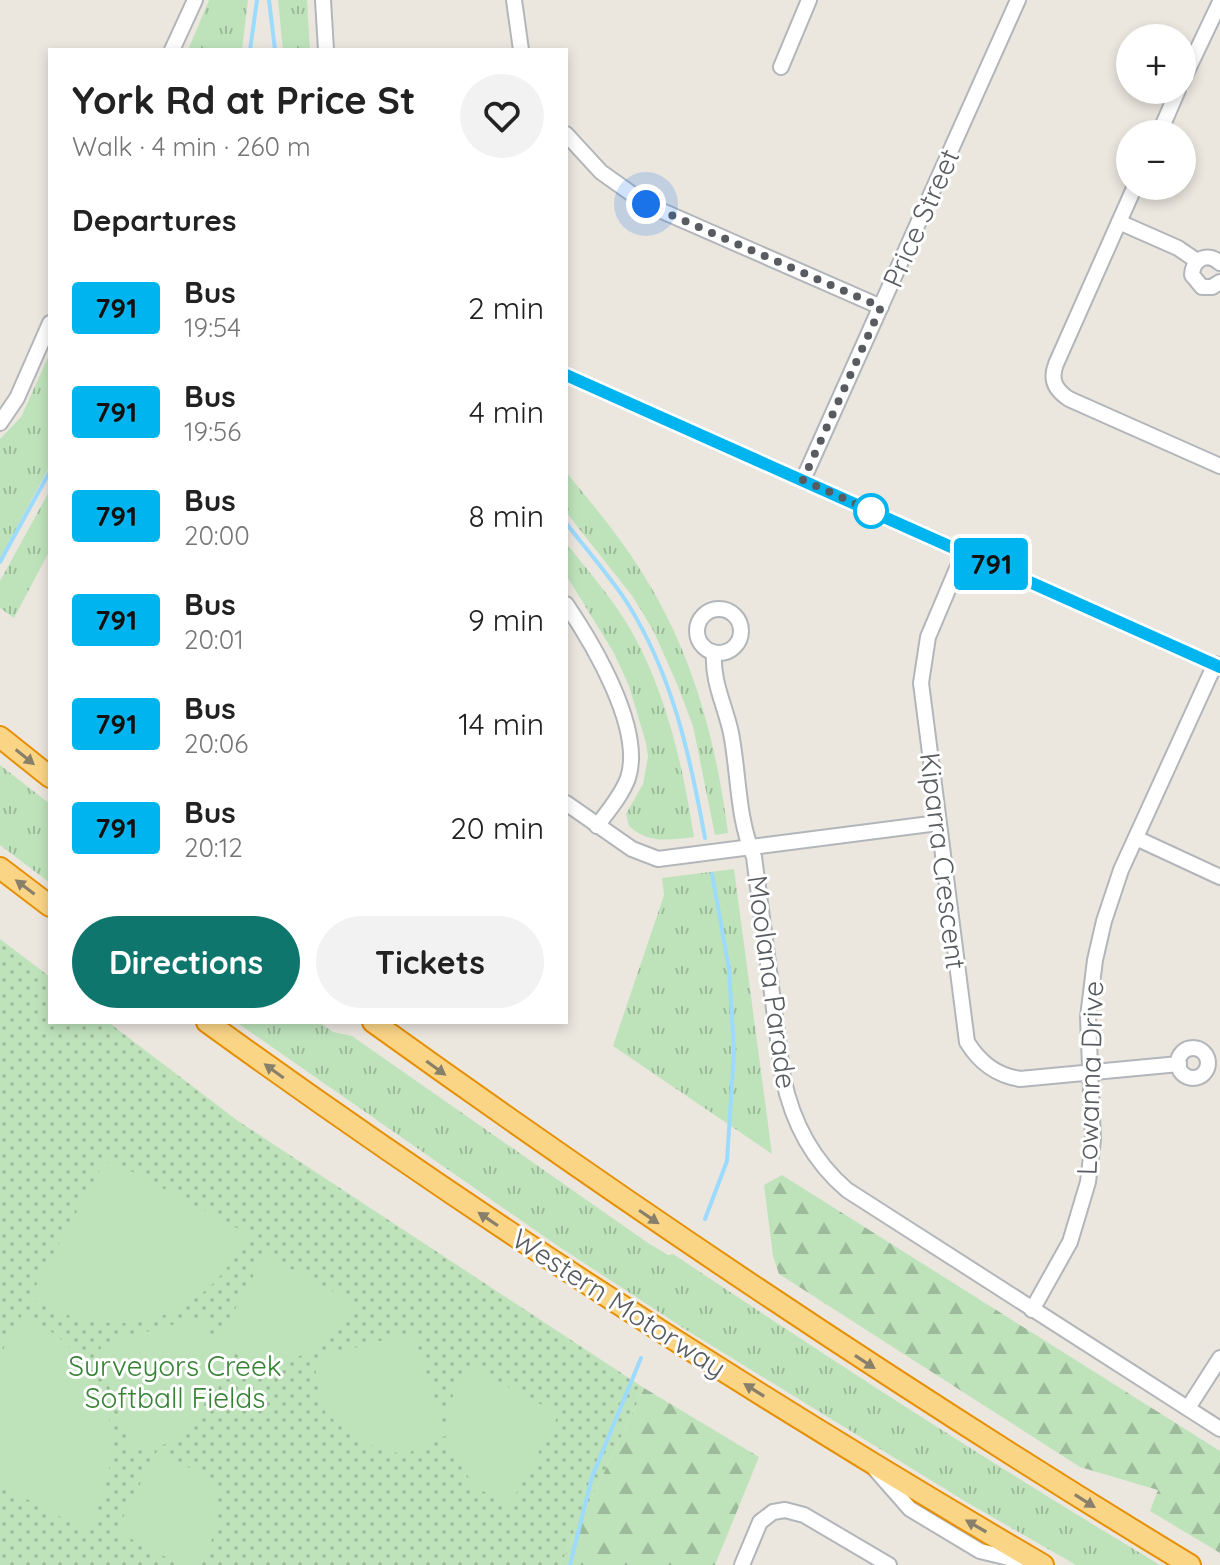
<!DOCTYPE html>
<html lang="en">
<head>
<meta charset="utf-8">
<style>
  body { margin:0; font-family:Quicksand,sans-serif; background:#f2f2f2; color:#222; height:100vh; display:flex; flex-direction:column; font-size:30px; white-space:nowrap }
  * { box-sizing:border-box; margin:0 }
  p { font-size:26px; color:#767676 }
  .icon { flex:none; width:44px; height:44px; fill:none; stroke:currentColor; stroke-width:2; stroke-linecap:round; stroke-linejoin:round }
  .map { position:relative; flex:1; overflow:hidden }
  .side { position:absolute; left:48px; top:48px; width:520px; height:976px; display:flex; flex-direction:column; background:#fff; border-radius:0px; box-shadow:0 4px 12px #0003 }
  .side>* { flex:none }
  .badge { padding:0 16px; border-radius:6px; font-size:28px; line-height:52px }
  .buttons { position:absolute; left:1116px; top:24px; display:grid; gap:16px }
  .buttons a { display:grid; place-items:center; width:80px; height:80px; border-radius:50%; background:#fff; box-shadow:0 4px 12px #0003; font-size:40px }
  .you { position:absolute; width:40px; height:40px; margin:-20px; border:6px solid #fff; border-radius:50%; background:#1a73e8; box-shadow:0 0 0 12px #1a73e833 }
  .map>.badge { position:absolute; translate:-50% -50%; box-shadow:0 0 0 4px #fff }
  h2 { padding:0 24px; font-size:30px; line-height:72px }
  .round { display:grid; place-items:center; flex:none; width:84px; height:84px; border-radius:42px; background:#f2f2f2 }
  .headline { display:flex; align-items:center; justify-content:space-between; height:136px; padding:0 24px }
  h1 { font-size:38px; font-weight:700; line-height:60px }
  .action { display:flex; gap:16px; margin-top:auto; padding:16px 24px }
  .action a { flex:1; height:92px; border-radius:48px; background:#0f766e; color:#fff; font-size:32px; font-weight:700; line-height:92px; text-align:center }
  .action a+a { background:#f2f2f2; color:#222 }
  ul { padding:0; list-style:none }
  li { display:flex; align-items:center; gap:24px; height:104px; padding:0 24px }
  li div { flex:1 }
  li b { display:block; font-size:30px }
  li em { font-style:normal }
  li .badge { min-width:88px; font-weight:700; text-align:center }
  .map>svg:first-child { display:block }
  .grass { fill:url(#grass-tufts) }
  .forest { fill:url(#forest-firs) }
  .park { fill:url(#park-dots) }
  .pitch { fill:#bee3bb }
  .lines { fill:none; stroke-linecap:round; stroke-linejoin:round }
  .stream { stroke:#9cdafe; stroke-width:4 }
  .minor-casing { stroke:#b2b6ba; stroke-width:18 }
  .highway-casing { stroke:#e78f03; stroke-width:24 }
  .minor { stroke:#fff; stroke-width:14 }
  .highway { stroke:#fbd586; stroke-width:20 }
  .oneway { fill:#89806b }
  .line-casing { stroke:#fff; stroke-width:18 }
  .line { stroke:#00b5ef; stroke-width:12 }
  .walk { stroke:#585c60; stroke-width:8; stroke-dasharray:0 14.4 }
  .stop-dot { fill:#fff; stroke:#00b5ef; stroke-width:4 }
  .labels { text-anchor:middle; stroke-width:6; stroke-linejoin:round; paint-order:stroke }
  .street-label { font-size:28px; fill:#585c60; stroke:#fff }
  .park-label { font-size:28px; fill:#378235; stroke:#fff }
</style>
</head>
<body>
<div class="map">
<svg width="1220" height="1565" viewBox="0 0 1220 1565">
  <defs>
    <pattern id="grass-tufts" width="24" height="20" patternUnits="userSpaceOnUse" patternTransform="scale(2)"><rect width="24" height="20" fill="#bee3bb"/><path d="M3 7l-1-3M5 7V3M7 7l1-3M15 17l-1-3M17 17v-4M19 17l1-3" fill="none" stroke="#9dbb9b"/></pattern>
    <pattern id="forest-firs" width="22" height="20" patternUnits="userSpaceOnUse" patternTransform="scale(2)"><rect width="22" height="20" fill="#bee3bb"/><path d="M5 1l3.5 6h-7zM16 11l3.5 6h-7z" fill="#9dbb9b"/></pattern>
    <pattern id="park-dots" width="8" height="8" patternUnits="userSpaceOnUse" patternTransform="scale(2)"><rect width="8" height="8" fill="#bee3bb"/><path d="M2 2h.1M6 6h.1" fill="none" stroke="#9dbb9b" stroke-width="1.8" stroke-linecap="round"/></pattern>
  </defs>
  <rect width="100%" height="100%" fill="#ebe7df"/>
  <!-- grass -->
  <g class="grass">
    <path d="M209,0h39l-6,50h-54z"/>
    <path d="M278,0h29l3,50h-27z"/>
    <path d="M50,353v112l-50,94v-120l21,-22z"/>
    <path d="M566,472c27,33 55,66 77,102 50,80 73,166 85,259l-13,2 -22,-109 -16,-42 -23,-52 -21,-35 -67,-85z"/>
    <path d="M50,490v60l-36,68 -14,-10v-27z"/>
    <path d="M566,543c23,29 48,57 66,89 35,63 51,135 62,205 -26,3 -45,7 -65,-11l-3,-12 17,-30 5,-27 -2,-14 -17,-57 -15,-33 -48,-78z"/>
    <path d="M0,765l50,39v79l-50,-38z"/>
    <path d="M734,869l38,285 -159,-108 51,-151 -2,-17z"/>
    <path d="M236,1022h83l14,10 19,4 296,207 20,12 5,-1c160,107 322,212 487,311h-84l-108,-62 -277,-170 -136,-89z"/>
  </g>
  <!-- forest -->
  <g class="forest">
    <path d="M782,1175l438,276v102l-70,-42 8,-21 -78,-23 -301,-193 -6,-18 -9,-71z"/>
    <path d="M644,1388l115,69 -44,108h-155z"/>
  </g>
  <!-- park -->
  <path class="park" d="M0,939l50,38v45h58l130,99 406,267 -84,177h-560z"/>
  <!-- pitch -->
  <g class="pitch">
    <path d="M112,1161l136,73c-44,90 -133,113 -219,64l74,-134z"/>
    <path d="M265,1255l90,48 -15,26 -21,20 -41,15 -26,-2 -36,-18z"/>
    <path d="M23,1313c90,51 111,127 64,218l-87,-46v-130z"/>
    <path d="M204,1316l11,34 1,33 -26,46 -24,15 -33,8 -35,-99 5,-9z"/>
    <path d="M413,1332l34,103 -43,20 -47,-14 -32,-29 -12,-53z"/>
    <path d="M469,1366l90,48 -49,91 -35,-18 -25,-38 -3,-42z"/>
    <path d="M157,1451c14,7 46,21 54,35 14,23 1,58 -10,79h-20l-65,-34z"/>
  </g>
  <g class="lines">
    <!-- stream -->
    <g class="stream">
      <path d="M269,0l6,50"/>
      <path d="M250,50l7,-50"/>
      <path d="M566,523c20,26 42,51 60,78 46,72 64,154 79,237"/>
      <path d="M0,562l50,-91"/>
      <path d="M705,1219l22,-58 7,-110 -5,-82 -17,-95"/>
      <path d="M570,1565l22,-88 49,-119"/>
    </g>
    <defs>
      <g id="minor">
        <path d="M323,0l3,50"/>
        <path d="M514,0l7,50"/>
        <path d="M172,50l23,-50"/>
        <path d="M781,67l28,-67"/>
        <path d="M1182,82l38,-80"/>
        <path d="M566,134l35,38 45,32 235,103"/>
        <path d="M1159,134l19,-44"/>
        <path d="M1135,186l-79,178c-6,15 -1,26 13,35l151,67"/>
        <path d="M1119,222l59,26 19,13"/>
        <path d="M1220,263c-12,-11 -27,-5 -28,12l10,12h10l8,-5"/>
        <path d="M566,375l654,292"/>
        <path d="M0,423l17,-25 33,-75"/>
        <path d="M803,480l215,-480"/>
        <path d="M964,552l-36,85 -7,46 46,359c13,21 29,33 53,37l159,-15"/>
        <path d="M566,604c27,40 78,125 62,174 -6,17 -20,33 -31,48"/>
        <circle cx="719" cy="631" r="22"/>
        <path d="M714,653c-2,29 11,52 17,80 8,41 6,85 23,124l29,220c9,44 30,84 64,113l373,239"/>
        <path d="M566,803l66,46 26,10 280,-36"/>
        <path d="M1136,838l84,39"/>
        <circle cx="1193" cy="1063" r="15"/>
        <path d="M1032,1310l38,-68 18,-60 5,-42 -5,-123 7,-57 9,-39 17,-51 94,-206"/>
        <path d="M1188,1408l32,-50"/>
        <path d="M874,1468l36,41 70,42 54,13"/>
        <path d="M742,1565l18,-43 13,-10 12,-2 19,5 85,50"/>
      </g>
      <g id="highway">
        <path d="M0,737l50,40"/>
        <path d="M0,868l50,38"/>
        <path d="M207,1022c269,195 549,375 836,543"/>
        <path d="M373,1022c266,191 537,373 817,543"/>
      </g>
    </defs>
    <!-- minor casing -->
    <use href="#minor" class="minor-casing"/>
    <!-- highway casing -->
    <use href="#highway" class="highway-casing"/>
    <!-- minor -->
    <use href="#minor" class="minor"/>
    <!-- highway -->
    <use href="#highway" class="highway"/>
  </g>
  <!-- one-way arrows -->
  <defs><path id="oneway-solid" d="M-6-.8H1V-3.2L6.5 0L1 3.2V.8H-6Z" transform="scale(2)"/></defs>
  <g class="oneway">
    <use href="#oneway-solid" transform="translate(25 757) rotate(39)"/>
    <use href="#oneway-solid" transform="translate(25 887) rotate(-143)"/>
    <use href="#oneway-solid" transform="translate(436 1068) rotate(36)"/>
    <use href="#oneway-solid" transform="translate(274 1071) rotate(-144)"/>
    <use href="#oneway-solid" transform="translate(649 1217) rotate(34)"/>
    <use href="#oneway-solid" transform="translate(488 1219) rotate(-146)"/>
    <use href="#oneway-solid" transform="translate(865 1362) rotate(33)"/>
    <use href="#oneway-solid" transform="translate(754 1390) rotate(-148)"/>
    <use href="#oneway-solid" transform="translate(1085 1501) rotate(32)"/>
    <use href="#oneway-solid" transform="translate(976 1526) rotate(-150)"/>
  </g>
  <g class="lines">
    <defs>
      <path id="line" d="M566,375l654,292"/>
    </defs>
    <!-- line casing -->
    <use href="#line" class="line-casing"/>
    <!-- line -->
    <use href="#line" class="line"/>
    <!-- walk -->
    <path class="walk" d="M646,204l235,103 -78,173 80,36 -12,-5"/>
  </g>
  <!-- markers -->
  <circle class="stop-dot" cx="871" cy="511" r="16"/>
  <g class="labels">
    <!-- street labels -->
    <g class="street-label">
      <text transform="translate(921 218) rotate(-66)" y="10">Price Street</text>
      <text transform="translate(943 861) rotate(83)" y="10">Kiparra Crescent</text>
      <text transform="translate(772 982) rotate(82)" y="10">Moolana Parade</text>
      <text transform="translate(1090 1078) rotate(-88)" y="10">Lowanna Drive</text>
      <text transform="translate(619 1303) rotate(33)" y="10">Western Motorway</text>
    </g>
    <!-- park labels -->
    <g class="park-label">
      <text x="175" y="1376">Surveyors Creek<tspan x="175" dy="32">Softball Fields</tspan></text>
    </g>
  </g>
</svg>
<div class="buttons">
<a>+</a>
<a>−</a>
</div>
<div class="you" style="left:646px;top:204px"></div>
<b class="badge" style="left:991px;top:564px;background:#00b5ef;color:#111">791</b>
<section class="side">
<div class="headline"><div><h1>York Rd at Price St</h1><p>Walk · 4 min · 260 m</p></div><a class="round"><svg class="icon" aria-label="heart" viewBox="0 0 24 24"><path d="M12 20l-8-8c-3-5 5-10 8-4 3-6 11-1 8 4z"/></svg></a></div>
<h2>Departures</h2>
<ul>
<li><span class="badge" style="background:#00b5ef;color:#111">791</span><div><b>Bus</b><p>19:54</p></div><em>2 min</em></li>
<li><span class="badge" style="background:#00b5ef;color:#111">791</span><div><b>Bus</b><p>19:56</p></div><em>4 min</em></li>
<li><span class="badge" style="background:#00b5ef;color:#111">791</span><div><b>Bus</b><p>20:00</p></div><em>8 min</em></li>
<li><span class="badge" style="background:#00b5ef;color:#111">791</span><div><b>Bus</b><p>20:01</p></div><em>9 min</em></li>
<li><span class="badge" style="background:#00b5ef;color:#111">791</span><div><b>Bus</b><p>20:06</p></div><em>14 min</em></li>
<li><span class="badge" style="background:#00b5ef;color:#111">791</span><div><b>Bus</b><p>20:12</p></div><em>20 min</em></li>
</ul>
<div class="action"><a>Directions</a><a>Tickets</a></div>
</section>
</div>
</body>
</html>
